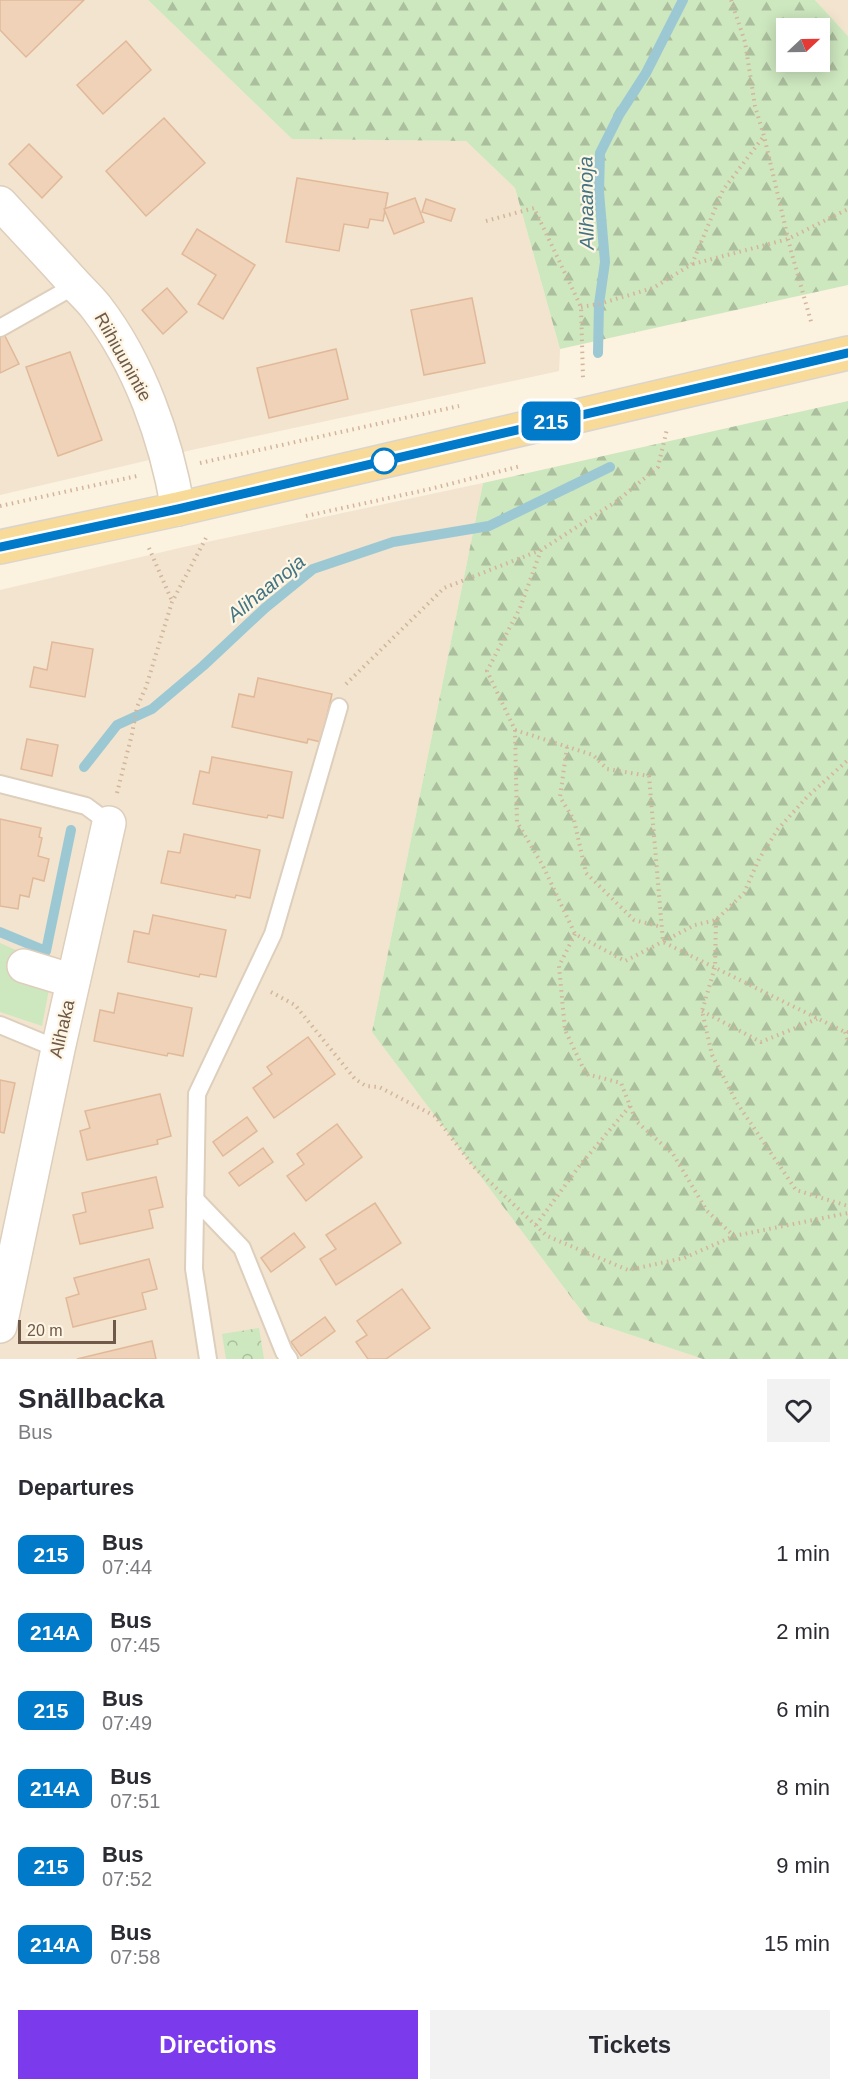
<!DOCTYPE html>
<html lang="en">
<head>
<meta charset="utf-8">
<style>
  body { margin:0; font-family:Arial,sans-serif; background:#f2f2f3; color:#2b2b33; height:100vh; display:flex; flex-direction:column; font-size:22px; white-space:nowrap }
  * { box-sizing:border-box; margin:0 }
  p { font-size:20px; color:#7c7c81 }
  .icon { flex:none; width:33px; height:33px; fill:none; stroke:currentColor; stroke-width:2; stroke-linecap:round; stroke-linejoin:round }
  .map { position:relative; height:1359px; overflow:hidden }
  .side { display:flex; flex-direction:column; background:#fff; flex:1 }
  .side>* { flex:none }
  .badge { padding:0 12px; border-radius:9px; font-size:21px; line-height:39px }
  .needle { width:39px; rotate:68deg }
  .fabs { position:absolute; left:776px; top:18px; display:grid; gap:12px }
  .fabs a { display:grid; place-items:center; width:54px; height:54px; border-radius:0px; background:#fff; box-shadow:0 3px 15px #0003; font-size:30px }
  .scale { position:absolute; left:18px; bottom:15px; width:98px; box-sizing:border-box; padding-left:6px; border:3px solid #705948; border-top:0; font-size:16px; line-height:21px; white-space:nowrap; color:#705948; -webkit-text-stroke:4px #fef6e5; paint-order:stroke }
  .map>.badge { position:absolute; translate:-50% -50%; box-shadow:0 0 0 3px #fff }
  h2 { padding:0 18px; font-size:22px; line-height:54px }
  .round { display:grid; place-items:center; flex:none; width:63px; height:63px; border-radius:0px; background:#f2f2f3 }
  .head { display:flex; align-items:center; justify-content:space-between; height:102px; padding:0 18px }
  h1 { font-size:28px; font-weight:600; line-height:45px }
  .button { display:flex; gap:12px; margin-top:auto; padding:12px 18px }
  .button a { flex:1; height:69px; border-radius:0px; background:#7c3aed; color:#fff; font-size:24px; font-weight:600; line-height:69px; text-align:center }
  .button a+a { background:#f2f2f3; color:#2b2b33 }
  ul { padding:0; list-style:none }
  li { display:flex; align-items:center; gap:18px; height:78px; padding:0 18px }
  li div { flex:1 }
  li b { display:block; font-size:22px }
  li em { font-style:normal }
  li .badge { min-width:66px; font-weight:700; text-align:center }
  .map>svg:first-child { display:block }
  .residential { fill:#f2e4ce }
  .grass { fill:#cde7bf }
  .forest { fill:url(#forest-firs); fill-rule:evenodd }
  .park { fill:url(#park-crowns) }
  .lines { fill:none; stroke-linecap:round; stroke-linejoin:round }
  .stream { stroke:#9cc8d4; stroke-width:10 }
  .building { fill:#efd2b8; stroke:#e1b999; stroke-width:1.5 }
  .lane-casing { stroke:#decebc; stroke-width:20 }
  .street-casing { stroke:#decebc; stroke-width:36 }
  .primary-casing { stroke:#dad4cf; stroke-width:36 }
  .path { stroke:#d3b59c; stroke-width:4; stroke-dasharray:1.5 4.5; stroke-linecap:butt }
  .lane { stroke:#fff; stroke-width:16 }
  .street { stroke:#fff; stroke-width:33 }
  .primary { stroke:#f8db99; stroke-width:33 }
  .line-casing { stroke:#fff; stroke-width:14 }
  .line { stroke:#007ac9; stroke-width:9 }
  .stop-dot { fill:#fff; stroke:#007ac9; stroke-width:3 }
  .labels { text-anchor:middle; stroke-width:4.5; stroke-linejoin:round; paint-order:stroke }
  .street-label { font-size:18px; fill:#705948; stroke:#fef6e5 }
  .water-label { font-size:20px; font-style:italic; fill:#437483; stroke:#fef6e5 }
</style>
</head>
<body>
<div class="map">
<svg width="848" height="1359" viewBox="0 0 848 1359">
  <defs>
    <pattern id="forest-firs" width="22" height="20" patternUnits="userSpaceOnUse" patternTransform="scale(1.5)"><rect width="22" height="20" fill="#cde7bf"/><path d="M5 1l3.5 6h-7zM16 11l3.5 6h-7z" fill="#abbe9d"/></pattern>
    <pattern id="park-crowns" width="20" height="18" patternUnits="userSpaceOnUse" patternTransform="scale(1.5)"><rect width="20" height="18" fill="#cde7bf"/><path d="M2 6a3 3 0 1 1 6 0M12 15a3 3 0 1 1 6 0" fill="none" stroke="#abbe9d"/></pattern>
  </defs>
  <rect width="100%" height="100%" fill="#fbf2e0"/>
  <!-- residential -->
  <g class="residential">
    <path d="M0,0h148l144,139 174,2 49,47 45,161 -1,22 -363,78 -196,46z"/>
    <path d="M815,0h33v36z"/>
    <path d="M483,483l-111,549 217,289 114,38h-703v-769l184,-43z"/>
  </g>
  <!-- grass -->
  <path class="grass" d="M0,943l18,8 -8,26 39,12 -7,37 -42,-14z"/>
  <!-- forest -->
  <g class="forest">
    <path d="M148,0h667l33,36v249l-288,64 -45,-161 -49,-47 -174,-2zM819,28v34h-33v-34z"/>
    <path d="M848,401v958h-145l-114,-38 -217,-289 111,-549z"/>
  </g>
  <!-- park -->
  <path class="park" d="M259,1328l5,31h-38l-4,-25z"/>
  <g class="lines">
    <!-- stream -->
    <g class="stream">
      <path d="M598,353l1,-49 6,-42 -6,-70 1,-39 19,-38 27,-42 37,-73"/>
      <path d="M84,767l33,-42 35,-16 51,-43 62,-58 48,-39 80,-27 96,-16 121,-59"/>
      <path d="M0,932l46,19 25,-121"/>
    </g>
  </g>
  <!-- building -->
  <g class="building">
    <path d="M0,0h84l-58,57 -26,-27z"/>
    <path d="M126,41l25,29 -48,44 -26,-29z"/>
    <path d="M164,118l41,45 -59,53 -40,-45z"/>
    <path d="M29,144l33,33 -20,21 -33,-34z"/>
    <path d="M297,178l91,15 -5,28 -13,-2 -2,9 -24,-4 -5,27 -53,-9z"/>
    <path d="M415,198l9,24 -30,12 -10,-25z"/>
    <path d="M426,199l29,10 -4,12 -29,-9z"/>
    <path d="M197,229l58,36 -32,54 -25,-15 18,-29 -34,-21z"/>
    <path d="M167,288l20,24 -24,22 -21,-24z"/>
    <path d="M472,298l13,65 -61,12 -13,-65z"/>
    <path d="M3,332l16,32 -19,9v-39z"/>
    <path d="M336,349l12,50 -79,19 -12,-50z"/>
    <path d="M70,352l32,88 -44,16 -32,-89z"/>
    <path d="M52,642l41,7 -8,48 -55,-10 4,-20 13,3z"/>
    <path d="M258,678l74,16 -11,48 -13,-3 -1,4 -75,-16 7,-33 15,3z"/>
    <path d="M27,739l31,6 -6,31 -31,-7z"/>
    <path d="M212,757l80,15 -9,46 -15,-3 -1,3 -74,-14 7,-33 9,2z"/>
    <path d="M0,819l41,9 -2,9 3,1 -4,18 11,3 -5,22 -11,-3 -4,19 -9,-2 -2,14 -18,-3z"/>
    <path d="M184,834l76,16 -10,48 -14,-3 -1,3 -74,-15 7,-32 12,2z"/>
    <path d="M153,915l73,15 -10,47 -16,-3 -1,3 -71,-15 6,-31 15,3z"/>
    <path d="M118,993l74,15 -9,48 -15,-3 -1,3 -73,-15 6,-31 14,3z"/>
    <path d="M308,1037l27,37 -61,44 -21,-30 19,-14 -5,-7z"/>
    <path d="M0,1080l15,3 -11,50 -4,-1z"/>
    <path d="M160,1094l11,42 -14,4 1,4 -71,16 -7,-29 10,-3 -5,-17z"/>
    <path d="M247,1117l10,14 -34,25 -10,-14z"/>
    <path d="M337,1124l25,33 -56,44 -19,-25 17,-12 -7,-10z"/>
    <path d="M263,1148l10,14 -34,24 -10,-13z"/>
    <path d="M156,1177l7,30 -14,3 4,18 -73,16 -7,-29 13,-3 -4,-19z"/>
    <path d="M375,1203l26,40 -65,42 -16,-26 16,-10 -10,-14z"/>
    <path d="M294,1233l11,14 -34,25 -10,-14z"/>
    <path d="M149,1259l8,30 -15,4 4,16 -73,18 -7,-29 13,-4 -5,-16z"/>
    <path d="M402,1289l28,39 -44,31h-18l-12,-17 11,-7 -10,-14z"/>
    <path d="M325,1317l10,14 -34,25 -10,-14z"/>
    <path d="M152,1341l4,18h-79z"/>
  </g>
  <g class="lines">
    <defs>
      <g id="lane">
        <path d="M0,328l76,-43"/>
        <path d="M0,784l86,22 23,17"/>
        <path d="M0,1025l58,24"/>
        <path d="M195,1199l47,49 42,104 5,7"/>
        <path d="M208,1359l-14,-90 3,-175 76,-160 66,-227"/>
      </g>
      <g id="street">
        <path d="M0,203c24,26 48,51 71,77 8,9 18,18 25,27 44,57 70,132 82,202"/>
        <path d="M24,966l49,15"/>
        <path d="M0,1326l58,-277 51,-226"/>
      </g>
      <path id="primary" d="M0,547l178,-38 670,-156"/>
    </defs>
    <!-- lane casing -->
    <use href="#lane" class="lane-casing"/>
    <!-- street casing -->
    <use href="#street" class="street-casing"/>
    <!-- primary casing -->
    <use href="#primary" class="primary-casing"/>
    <!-- path -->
    <g class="path">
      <path d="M731,0l14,42 10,64 9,30 27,115 21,74"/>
      <path d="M486,221l48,-13 47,99 2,71"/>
      <path d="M693,264l95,-25 60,-30"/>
      <path d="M581,307l18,-3 54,-16 39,-24 31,-74 41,-54"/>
      <path d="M200,463l259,-57"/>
      <path d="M0,506l137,-30"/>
      <path d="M306,516l124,-27 91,-23"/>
      <path d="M149,548l23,53"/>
      <path d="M541,550l-21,58 -33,63 28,59 2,92 26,44 32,68 50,27 70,-36 21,-5 28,-27 15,-34 19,-30 30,-33 40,-36"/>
      <path d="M346,684l98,-96 97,-38 76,-49 41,-34 9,-38"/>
      <path d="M515,730l78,25 14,14 42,7 14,166 182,90h3"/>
      <path d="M567,747l-7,50 14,23 12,53 48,47 28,7"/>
      <path d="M117,793l15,-59 5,-27 9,-20 26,-85 35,-66"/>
      <path d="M716,920l-1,47 -13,44 10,44 25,48 59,87 52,16"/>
      <path d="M575,934l-16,32 6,64 21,44 35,9 15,38 37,33 34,57 27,25"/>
      <path d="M271,992l24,13 60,74 11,7 13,1 56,29 39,51 73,69 81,34 56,-12 50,-22 114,-23"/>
      <path d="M702,1011l59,31 56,-23"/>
      <path d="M845,1032l3,9"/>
      <path d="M536,1225l44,-60 50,-59"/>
    </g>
    <!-- lane -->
    <use href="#lane" class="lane"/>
    <!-- street -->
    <use href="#street" class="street"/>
    <!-- primary -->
    <use href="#primary" class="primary"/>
  </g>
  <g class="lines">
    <defs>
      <path id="line" d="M0,547l178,-38 670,-156"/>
    </defs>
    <!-- line casing -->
    <use href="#line" class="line-casing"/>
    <!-- line -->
    <use href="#line" class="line"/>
  </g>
  <!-- markers -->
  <circle class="stop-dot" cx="384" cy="461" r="12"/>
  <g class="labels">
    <!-- street labels -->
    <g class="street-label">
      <text transform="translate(123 357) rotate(61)" y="6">Riihiuunintie</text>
      <text transform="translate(62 1029) rotate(-77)" y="6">Alihaka</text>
    </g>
    <!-- water labels -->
    <g class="water-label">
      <text transform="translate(586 203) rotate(-91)" y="7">Alihaanoja</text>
      <text transform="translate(266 588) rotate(-39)" y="7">Alihaanoja</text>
    </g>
  </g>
</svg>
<div class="fabs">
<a><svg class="needle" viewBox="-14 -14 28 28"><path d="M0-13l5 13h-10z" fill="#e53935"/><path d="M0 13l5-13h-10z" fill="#7c7c81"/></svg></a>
</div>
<div class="scale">20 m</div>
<b class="badge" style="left:551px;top:421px;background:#007ac9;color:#fff">215</b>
</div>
<section class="side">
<div class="head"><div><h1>Snällbacka</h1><p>Bus</p></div><a class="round"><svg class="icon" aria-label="heart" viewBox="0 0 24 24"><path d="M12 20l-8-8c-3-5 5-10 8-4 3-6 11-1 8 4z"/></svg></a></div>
<h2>Departures</h2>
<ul>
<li><span class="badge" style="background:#007ac9;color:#fff">215</span><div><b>Bus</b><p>07:44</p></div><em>1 min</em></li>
<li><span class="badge" style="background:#007ac9;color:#fff">214A</span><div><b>Bus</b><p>07:45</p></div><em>2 min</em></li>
<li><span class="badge" style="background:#007ac9;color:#fff">215</span><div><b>Bus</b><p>07:49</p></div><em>6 min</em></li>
<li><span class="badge" style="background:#007ac9;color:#fff">214A</span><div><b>Bus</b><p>07:51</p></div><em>8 min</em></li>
<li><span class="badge" style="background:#007ac9;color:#fff">215</span><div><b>Bus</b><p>07:52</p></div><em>9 min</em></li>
<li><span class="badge" style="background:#007ac9;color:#fff">214A</span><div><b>Bus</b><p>07:58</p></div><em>15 min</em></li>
</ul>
<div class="button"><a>Directions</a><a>Tickets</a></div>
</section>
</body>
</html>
